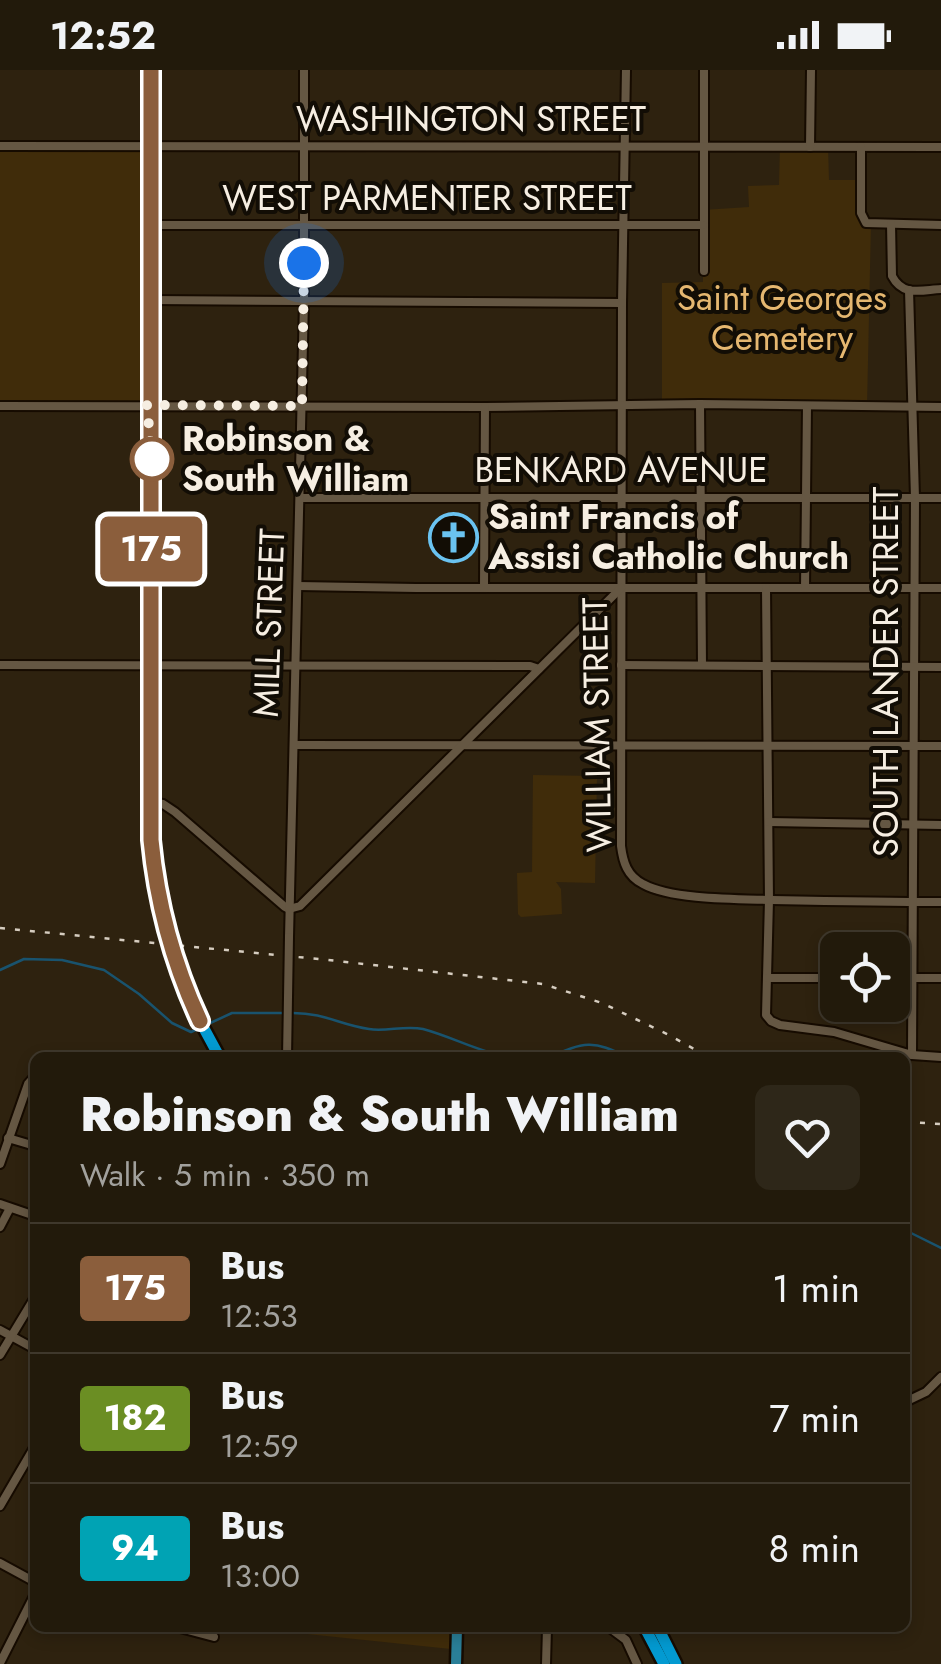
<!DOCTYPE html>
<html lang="en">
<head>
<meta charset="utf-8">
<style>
  body { margin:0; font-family:Jost,sans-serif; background:#2e2719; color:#f1f3f6; height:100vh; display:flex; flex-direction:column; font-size:38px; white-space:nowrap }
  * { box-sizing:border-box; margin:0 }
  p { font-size:32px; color:#a2a19d }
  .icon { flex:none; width:55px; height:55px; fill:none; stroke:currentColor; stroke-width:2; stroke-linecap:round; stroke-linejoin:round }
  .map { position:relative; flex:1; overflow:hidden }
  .panel { position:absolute; left:30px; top:982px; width:880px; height:580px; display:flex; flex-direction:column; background:#221a0b; border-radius:15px; box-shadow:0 5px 15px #0003,0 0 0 2px #3f382c }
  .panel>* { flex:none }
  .badge { padding:0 20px; border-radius:8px; font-size:35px; line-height:65px }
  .controls { position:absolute; left:820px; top:862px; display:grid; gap:20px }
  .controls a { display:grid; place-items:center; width:90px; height:90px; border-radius:15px; background:#221a0b; box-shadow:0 5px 15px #0003,0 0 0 2px #3f382c; font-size:50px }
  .you { position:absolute; width:50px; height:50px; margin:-25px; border:8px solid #fff; border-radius:50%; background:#1a73e8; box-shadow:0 0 0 15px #1a73e833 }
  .map>.badge { position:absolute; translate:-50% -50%; box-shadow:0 0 0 5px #fff }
  .round { display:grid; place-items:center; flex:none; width:105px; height:105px; border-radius:15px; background:#2e2719 }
  .overview { display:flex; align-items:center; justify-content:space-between; height:170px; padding:0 50px }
  h1 { font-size:48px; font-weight:800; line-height:75px }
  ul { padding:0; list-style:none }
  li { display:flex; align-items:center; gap:30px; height:130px; padding:0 50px; border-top:2px solid #3f382c }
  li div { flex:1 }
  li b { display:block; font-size:38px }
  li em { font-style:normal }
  li .badge { min-width:110px; font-weight:700; text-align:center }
  .status { display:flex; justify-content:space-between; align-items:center; height:70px; padding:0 50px; background:#221a0b; direction:ltr }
  .status svg { height:28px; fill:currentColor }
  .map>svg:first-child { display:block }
  .green { fill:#402c0a }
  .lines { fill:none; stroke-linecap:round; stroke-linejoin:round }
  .stream { stroke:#19536e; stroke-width:2.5 }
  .minor-casing { stroke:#160b00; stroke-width:12 }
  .major-casing { stroke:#160b00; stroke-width:15 }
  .highway-casing { stroke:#160b00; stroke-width:16 }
  .minor { stroke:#655743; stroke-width:8 }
  .major { stroke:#2a7f98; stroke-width:10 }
  .highway { stroke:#039ad1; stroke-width:11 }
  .rail { stroke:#d6cdc0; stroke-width:2.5; stroke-dasharray:5 10; stroke-linecap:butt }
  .minor-bridge-casing { stroke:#160b00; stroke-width:12; stroke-linecap:butt }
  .highway-bridge-casing { stroke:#160b00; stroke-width:16; stroke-linecap:butt }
  .minor-bridge { stroke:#655743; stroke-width:8 }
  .highway-bridge { stroke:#039ad1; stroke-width:11 }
  .line-casing { stroke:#fff; stroke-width:22 }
  .line { stroke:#8b5e3c; stroke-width:15 }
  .walk { stroke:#f6eee2; stroke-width:10; stroke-dasharray:0 18 }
  .stop-dot { fill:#fff; stroke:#8b5e3c; stroke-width:5 }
  .labels { text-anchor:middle; stroke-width:8; stroke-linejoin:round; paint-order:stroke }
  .street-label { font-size:35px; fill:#f6eee2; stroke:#120d05 }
  .park-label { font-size:35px; fill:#e5b770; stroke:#120d05 }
  .stop-label { font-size:35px; font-weight:bold; fill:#f6eee2; stroke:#120d05; text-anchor:start }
  .poi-label { font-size:35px; font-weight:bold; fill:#f6eee2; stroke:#120d05; text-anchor:start }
</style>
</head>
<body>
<div class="status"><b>12:52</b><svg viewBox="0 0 49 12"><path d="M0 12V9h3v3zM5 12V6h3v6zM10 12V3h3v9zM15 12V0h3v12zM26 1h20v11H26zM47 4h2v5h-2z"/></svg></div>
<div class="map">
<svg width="941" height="1594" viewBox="0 0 941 1594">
  <rect width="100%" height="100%" fill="#2e220f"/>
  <!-- green -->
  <g class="green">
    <path d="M0,76l150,1 2,258h-152z"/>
    <path d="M780,77h48l1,33h31l1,33 10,9 -4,185 -205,-2v-122l41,-1v-72l46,-3 -1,-21 31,-1z"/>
    <path d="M533,705l64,1 -2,107 -39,-1 5,7 1,25 -41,3 -3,-3 -1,-41 15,-1z"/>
    <path d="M250,1558h202l-1,21z"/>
  </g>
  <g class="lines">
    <!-- stream -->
    <g class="stream">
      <path d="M0,900l24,-11 38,1 42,10 35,24 33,29 19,9 7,-3"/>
      <path d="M293,943c32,0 47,12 76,16 17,3 36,-4 54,0 30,8 58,24 89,29"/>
      <path d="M206,955l26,-12h53"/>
      <path d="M547,988c38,-16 45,-19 82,0"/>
      <path d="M905,1160l36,18"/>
    </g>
    <defs>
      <g id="minor">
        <path d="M626,0l-4,233 -1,543c2,16 6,30 22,38 29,16 95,15 129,16 56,1 113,2 169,2"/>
        <path d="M704,0v201"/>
        <path d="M0,76l941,1"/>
        <path d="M810,77l1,-77"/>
        <path d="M861,77v66l5,10 75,2"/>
        <path d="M891,154l1,52c11,21 29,14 49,13"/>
        <path d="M150,155h553"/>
        <path d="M909,220l6,208 -3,557"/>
        <path d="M151,230l471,3"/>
        <path d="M700,334l2,261"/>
        <path d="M0,336l485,1 215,-3 241,3"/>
        <path d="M300,428h641"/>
        <path d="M298,516l118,2h525"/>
        <path d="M484,518l1,-181"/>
        <path d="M766,518l3,312 -3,115 5,6 9,4 54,7 78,23 29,2"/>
        <path d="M805,518l2,-182"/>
        <path d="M0,595l530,1 9,3"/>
        <path d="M621,595l320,2"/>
        <path d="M294,675l647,1"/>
        <path d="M150,732l13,2 12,8 110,95 4,2 11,-3 321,-318"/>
        <path d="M769,752l172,3"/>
        <path d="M289,867l15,-636v-231"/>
        <path d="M767,908h71"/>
        <path d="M892,908h49"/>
        <path d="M8,1068l27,8"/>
        <path d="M0,1094l28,-80 7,-8"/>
        <path d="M0,1134l35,12"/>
        <path d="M0,1157l10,-19"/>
        <path d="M0,1260l35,19"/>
        <path d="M0,1285l35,-58"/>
        <path d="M905,1332l21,-10 15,-15"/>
        <path d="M0,1436l35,-60"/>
        <path d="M0,1493l35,19"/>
        <path d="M180,1558l34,9"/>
        <path d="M610,1558l16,12 11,24"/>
        <path d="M0,1593l35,-69"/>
        <path d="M546,1594l1,-36"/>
      </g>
      <path id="major" d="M456,1594l1,-36"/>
      <g id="highway">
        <path d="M151,0l-1,752 4,52 6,33"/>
        <path d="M200,951l20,37"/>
        <path d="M645,1558l19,36"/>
        <path d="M658,1558l18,36"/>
      </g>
    </defs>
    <!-- minor casing -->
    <use href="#minor" class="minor-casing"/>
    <!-- major casing -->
    <use href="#major" class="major-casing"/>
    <!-- highway casing -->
    <use href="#highway" class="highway-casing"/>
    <!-- minor -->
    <use href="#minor" class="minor"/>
    <!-- major -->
    <use href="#major" class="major"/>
    <!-- highway -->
    <use href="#highway" class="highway"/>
    <!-- rail -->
    <g class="rail">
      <path d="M0,858l328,32 215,24 59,19 67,32 41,23"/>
      <path d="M905,1052l36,2"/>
    </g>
    <defs>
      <path id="minor-bridge" d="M287,988l2,-121"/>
      <path id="highway-bridge" d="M160,837l18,61 22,53"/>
    </defs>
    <!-- minor-bridge casing -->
    <use href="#minor-bridge" class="minor-bridge-casing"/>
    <!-- highway-bridge casing -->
    <use href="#highway-bridge" class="highway-bridge-casing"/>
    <!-- minor-bridge -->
    <use href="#minor-bridge" class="minor-bridge"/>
    <!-- highway-bridge -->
    <use href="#highway-bridge" class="highway-bridge"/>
  </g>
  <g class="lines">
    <defs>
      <path id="line" d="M151,0v770c6,63 22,123 49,181"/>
    </defs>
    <!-- line casing -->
    <use href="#line" class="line-casing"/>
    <!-- line -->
    <use href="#line" class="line"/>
    <!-- walk -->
    <path class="walk" d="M152,389l-5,-54 155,1 2,-143"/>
  </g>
  <!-- icons -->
  <defs>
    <symbol id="church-ring" viewBox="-11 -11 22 22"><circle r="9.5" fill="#120d05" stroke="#6ac3f1" stroke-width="1.5"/><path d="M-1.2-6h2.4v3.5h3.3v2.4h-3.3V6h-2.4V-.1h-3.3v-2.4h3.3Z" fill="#6ac3f1"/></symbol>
  </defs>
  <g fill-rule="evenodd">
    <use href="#church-ring" x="426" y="440" width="55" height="55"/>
  </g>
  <!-- markers -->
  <circle class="stop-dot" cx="152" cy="389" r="20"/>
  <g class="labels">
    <!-- street labels -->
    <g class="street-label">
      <text x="471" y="61">WASHINGTON STREET</text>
      <text x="427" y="140">WEST PARMENTER STREET</text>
      <text x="621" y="412">BENKARD AVENUE</text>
      <text transform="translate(269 553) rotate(-88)" y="12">MILL STREET</text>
      <text transform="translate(886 602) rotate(-90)" y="12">SOUTH LANDER STREET</text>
      <text transform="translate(597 655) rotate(-91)" y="12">WILLIAM STREET</text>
    </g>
    <!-- park labels -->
    <g class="park-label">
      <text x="782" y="240">Saint Georges<tspan x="782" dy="40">Cemetery</tspan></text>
    </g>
    <!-- stop labels -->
    <g class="stop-label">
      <text x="182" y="381">Robinson &amp;<tspan x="182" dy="40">South William</tspan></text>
    </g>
    <!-- poi labels -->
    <g class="poi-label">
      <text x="488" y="459">Saint Francis of<tspan x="488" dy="40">Assisi Catholic Church</tspan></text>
    </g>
  </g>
</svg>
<div class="controls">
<a><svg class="icon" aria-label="locate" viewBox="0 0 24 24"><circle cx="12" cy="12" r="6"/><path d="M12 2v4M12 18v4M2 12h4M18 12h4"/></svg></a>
</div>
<div class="you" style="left:304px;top:193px"></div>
<b class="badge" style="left:151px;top:479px;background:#8b5e3c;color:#fff">175</b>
<section class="panel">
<div class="overview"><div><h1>Robinson &amp; South William</h1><p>Walk · 5 min · 350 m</p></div><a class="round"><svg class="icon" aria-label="heart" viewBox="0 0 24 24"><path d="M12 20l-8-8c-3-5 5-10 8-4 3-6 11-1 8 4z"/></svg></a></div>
<ul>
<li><span class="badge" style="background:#8b5e3c;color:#fff">175</span><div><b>Bus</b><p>12:53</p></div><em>1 min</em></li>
<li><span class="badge" style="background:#6b8e23;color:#fff">182</span><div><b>Bus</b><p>12:59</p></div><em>7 min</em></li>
<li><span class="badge" style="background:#00a3b4;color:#fff">94</span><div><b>Bus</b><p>13:00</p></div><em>8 min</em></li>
</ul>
</section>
</div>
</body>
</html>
